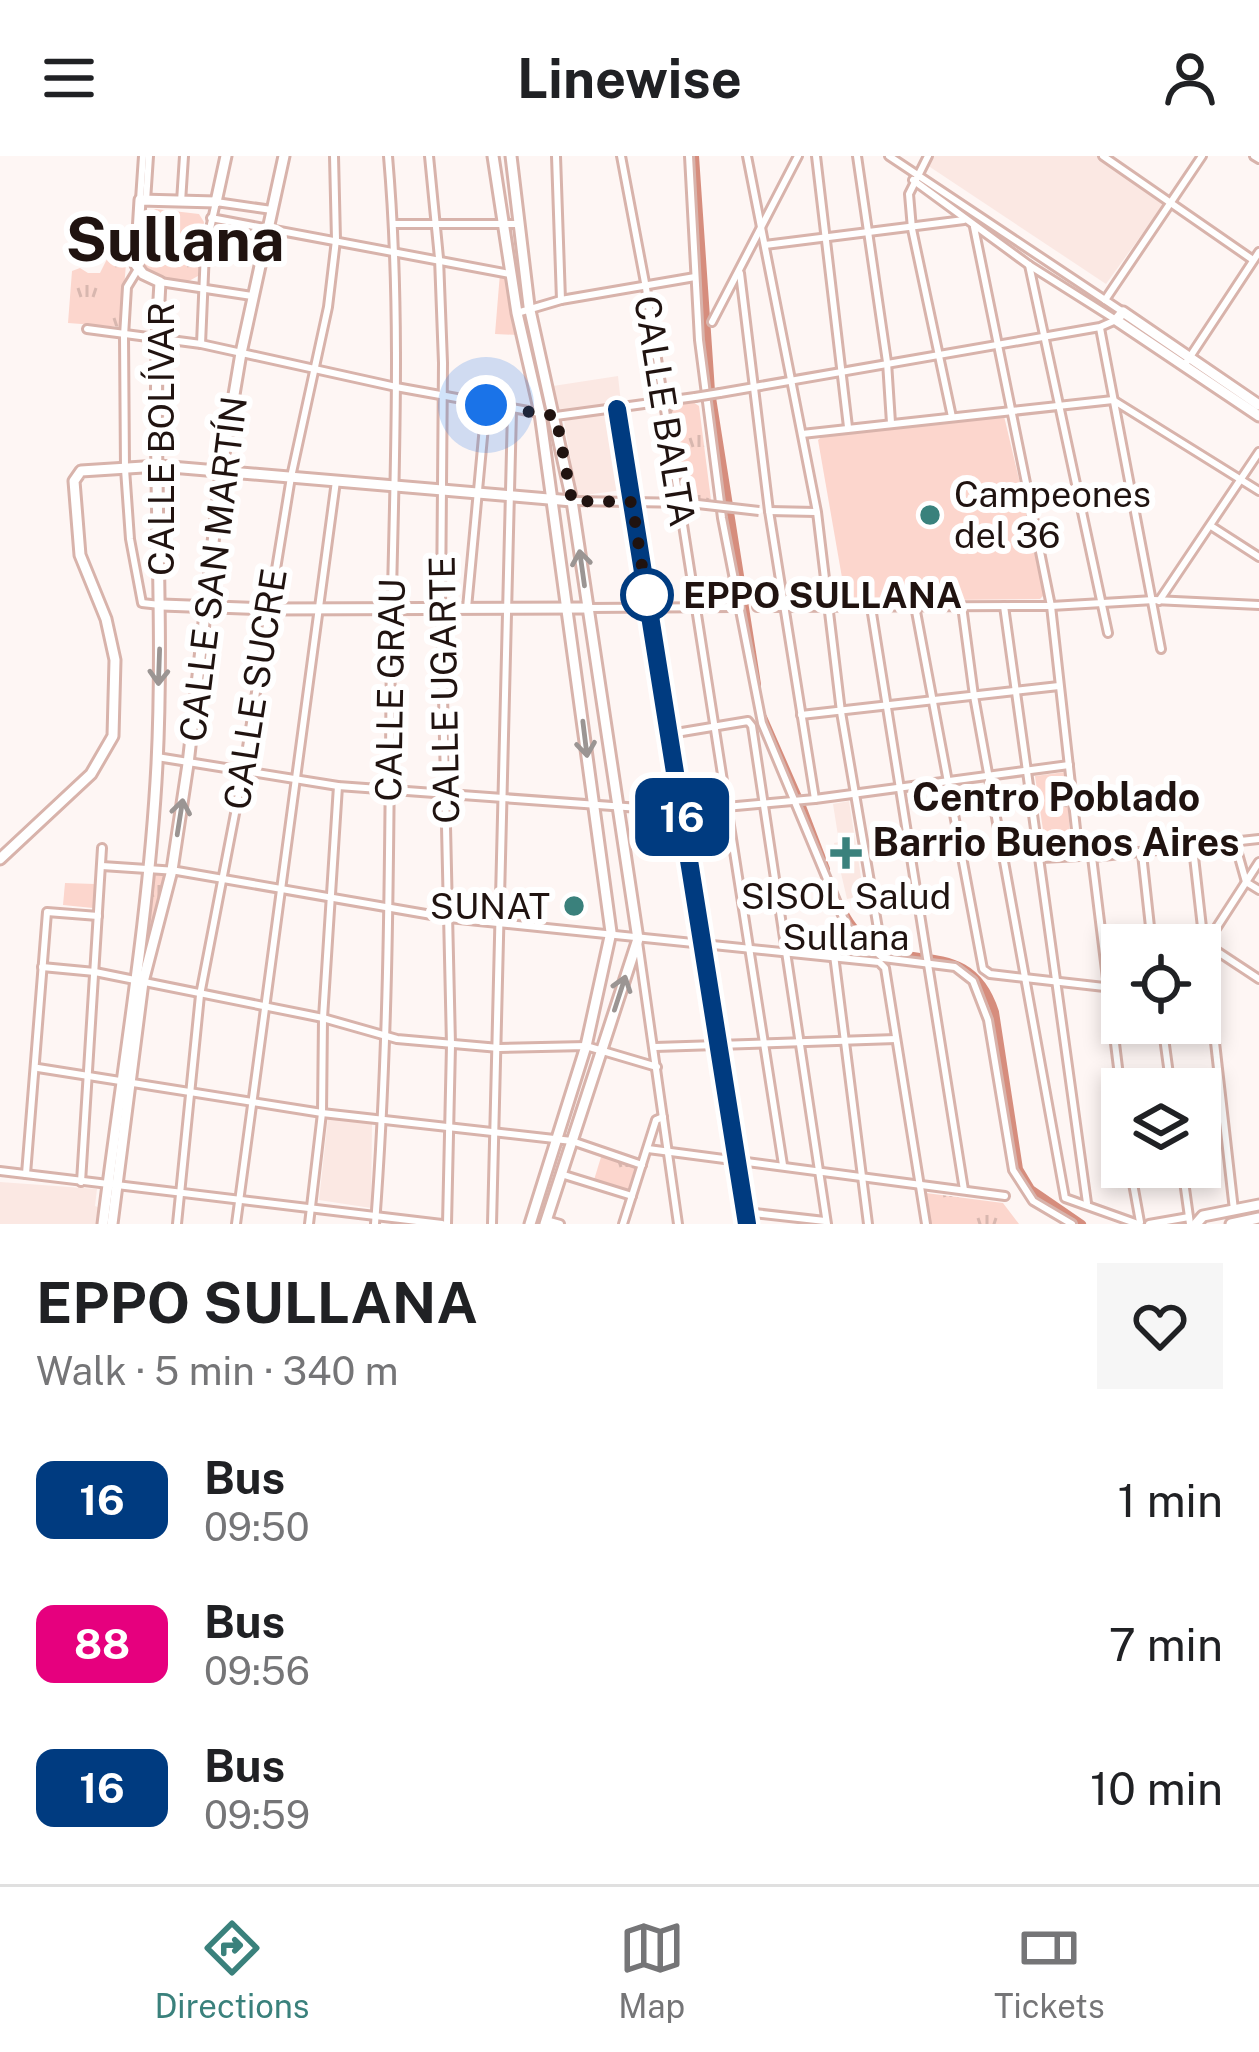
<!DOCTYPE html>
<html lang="en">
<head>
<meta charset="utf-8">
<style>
  body { margin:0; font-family:"Public Sans",sans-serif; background:#f6f6f6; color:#202124; height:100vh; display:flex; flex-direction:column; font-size:45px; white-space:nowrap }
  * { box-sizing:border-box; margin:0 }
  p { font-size:39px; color:#757577 }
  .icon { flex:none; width:66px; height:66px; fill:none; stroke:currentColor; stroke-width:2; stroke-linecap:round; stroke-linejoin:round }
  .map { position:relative; height:1068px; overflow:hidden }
  .panel { display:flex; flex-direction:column; background:#fff; flex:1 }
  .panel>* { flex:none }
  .badge { padding:0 24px; border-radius:18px; font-size:42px; line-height:78px }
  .controls { position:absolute; left:1101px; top:768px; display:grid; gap:24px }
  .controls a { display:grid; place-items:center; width:120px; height:120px; border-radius:0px; background:#fff; box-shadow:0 6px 18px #0003; font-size:60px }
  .you { position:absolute; width:60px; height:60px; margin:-30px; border:9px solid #fff; border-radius:50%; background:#1a73e8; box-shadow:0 0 0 18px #1a73e833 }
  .map>.badge { position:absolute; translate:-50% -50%; box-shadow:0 0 0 6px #fff }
  .round { display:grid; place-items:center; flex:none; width:126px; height:126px; border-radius:0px; background:#f6f6f6 }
  .summary { display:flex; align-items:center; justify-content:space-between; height:204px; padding:0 36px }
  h1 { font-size:57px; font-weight:700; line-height:90px }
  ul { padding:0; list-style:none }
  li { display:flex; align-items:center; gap:36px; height:144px; padding:0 36px }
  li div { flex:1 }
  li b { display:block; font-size:45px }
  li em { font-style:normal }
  li .badge { min-width:132px; font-weight:700; text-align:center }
  header { display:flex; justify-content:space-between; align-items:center; height:156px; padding:0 36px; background:#fff; font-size:54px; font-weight:700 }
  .tab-bar { display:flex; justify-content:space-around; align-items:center; height:168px; border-top:3px solid #e0e0e0; background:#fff; font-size:33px; color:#757577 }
  .tab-bar a { display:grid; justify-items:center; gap:6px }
  .tab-bar .active { color:#3a817c }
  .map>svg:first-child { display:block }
  .built { fill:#fbe8e3 }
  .grass { fill:#fcd6cd }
  .park { fill:url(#park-tufts) }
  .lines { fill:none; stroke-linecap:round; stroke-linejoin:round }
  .canal { stroke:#d68d7d; stroke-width:8 }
  .street-casing { stroke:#d8b3ab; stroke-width:12 }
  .secondary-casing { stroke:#d8b3ab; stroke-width:15 }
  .street { stroke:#fff; stroke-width:6 }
  .secondary { stroke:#fff; stroke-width:9 }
  .street-bridge-casing { stroke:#d8b3ab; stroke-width:12; stroke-linecap:butt }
  .street-bridge { stroke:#fff; stroke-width:6 }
  .oneway { stroke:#9b9593 }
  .line-casing { stroke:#fff; stroke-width:27 }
  .line { stroke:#003b80; stroke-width:18 }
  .walk { stroke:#201310; stroke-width:12; stroke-dasharray:0 21.6 }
  .poi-dot { fill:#3a817c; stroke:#fff; stroke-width:4.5 }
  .stop-dot { fill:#fff; stroke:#003b80; stroke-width:6 }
  .labels { text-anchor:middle; stroke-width:12; stroke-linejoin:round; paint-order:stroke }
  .street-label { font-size:36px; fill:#201310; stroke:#fff }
  .poi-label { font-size:36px; fill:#201310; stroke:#fff; text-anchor:start }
  .stop-label { font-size:36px; font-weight:bold; fill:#201310; stroke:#fff; text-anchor:start }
  .neighbourhood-label { font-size:39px; font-weight:bold; fill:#201310; stroke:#fff }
  .town-label { font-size:60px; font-weight:bold; fill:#201310; stroke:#fff }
</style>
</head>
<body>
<header><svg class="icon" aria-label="menu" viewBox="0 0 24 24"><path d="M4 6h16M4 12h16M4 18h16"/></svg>Linewise<svg class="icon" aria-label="person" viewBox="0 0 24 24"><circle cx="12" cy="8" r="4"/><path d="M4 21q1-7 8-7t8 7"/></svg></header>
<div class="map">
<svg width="1259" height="1068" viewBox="0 0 1259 1068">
  <defs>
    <pattern id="park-tufts" width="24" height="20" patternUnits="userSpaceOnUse" patternTransform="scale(3)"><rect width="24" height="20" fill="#fcd6cd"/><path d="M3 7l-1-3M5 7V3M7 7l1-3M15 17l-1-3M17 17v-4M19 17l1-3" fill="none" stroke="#d8b7af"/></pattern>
  </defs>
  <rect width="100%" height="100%" fill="#fef6f4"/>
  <!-- built -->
  <g class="built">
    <path d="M934,0h164l68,45 -60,83 -179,-119z"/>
    <path d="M618,220l3,27 -63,9 -5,-26z"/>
    <path d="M612,256l11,78 -46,6 -13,-75z"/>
    <path d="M849,645l15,95 -17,3 -13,-56 5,-1 -6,-38z"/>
    <path d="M328,962l44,6 -1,84 -52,-8z"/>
    <path d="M0,1026l97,7 -2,17 8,3 -2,15h-101z"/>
  </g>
  <!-- grass -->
  <g class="grass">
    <path d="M1004,260l42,177 -6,6 -185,2 -11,-12 -26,-149 7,-6z"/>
    <path d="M65,727l30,1 -2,24 -30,-3z"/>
  </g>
  <!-- park -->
  <g class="park">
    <path d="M156,53l43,5 5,8 -6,54 -11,6 -39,-7 -7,-12 7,-50z"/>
    <path d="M128,82l-7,89 -53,-4 4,-52 8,-3 8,5h12l11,-22z"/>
    <path d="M500,117l10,1 8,61 -23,-1z"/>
    <path d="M693,246l6,4 12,94 -27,-2 -15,-92z"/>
    <path d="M1065,616l6,74 -5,5 -16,2 -4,-3 -11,-74z"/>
    <path d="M153,718h16l-25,99 -5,-2z"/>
    <path d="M602,998l36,11 -9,29 -36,-11z"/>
    <path d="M926,1037l77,10 16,21h-88l-3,-18 -4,-3z"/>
  </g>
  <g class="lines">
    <!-- canal -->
    <g class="canal">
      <path d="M695,0l16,235 46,293"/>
      <path d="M763,561l35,80"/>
      <path d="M800,645l26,68"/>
      <path d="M843,754c40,82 122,10 152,102l24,157 12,20 51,35"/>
    </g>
    <defs>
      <g id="street">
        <path d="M429,0l10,102 4,105 -2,245 10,437 -4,179"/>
        <path d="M556,0l5,144"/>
        <path d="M621,0l25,132 137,877"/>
        <path d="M689,0l10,184 23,178 40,205 85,204 36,31 72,9 18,14 15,39 25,150 20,31 39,23"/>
        <path d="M747,0l70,356 24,200 42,246"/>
        <path d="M816,0l32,271"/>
        <path d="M857,0l30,206 4,61"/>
        <path d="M889,0l234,156"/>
        <path d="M928,0l-19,38 3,35 40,188"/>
        <path d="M1103,0l150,104"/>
        <path d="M1254,0l5,3"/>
        <path d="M913,24l116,85 87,55"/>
        <path d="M140,44l3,-44"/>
        <path d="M146,45l3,-45"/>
        <path d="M181,46l3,-46"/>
        <path d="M211,62l299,56"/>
        <path d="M394,68h122"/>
        <path d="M974,71l77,379 28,250"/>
        <path d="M765,89l199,-25"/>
        <path d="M1029,109l79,368"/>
        <path d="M138,113l-11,18 -3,49 1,133 5,70 12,64 18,2"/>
        <path d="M740,117l29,238 46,288"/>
        <path d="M160,126l92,14"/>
        <path d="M1105,144l97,-144"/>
        <path d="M517,157l44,-13 134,-23"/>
        <path d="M712,166l86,-166"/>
        <path d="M1100,172l61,321"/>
        <path d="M87,173l114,15 195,43 160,29 139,-19"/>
        <path d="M201,188l4,-93 11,-49 56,8"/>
        <path d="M1184,210l75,-114"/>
        <path d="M720,237l380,-66 16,-7"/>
        <path d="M617,253l130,815"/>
        <path d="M802,278l311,-34 146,91"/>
        <path d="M573,345l116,2"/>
        <path d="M769,355l47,1"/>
        <path d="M1211,370l48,31"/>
        <path d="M1159,445l100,-149"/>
        <path d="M915,450l68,363 7,5 132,15"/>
        <path d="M962,450l12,90 91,502 73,26"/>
        <path d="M1004,450l83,597"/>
        <path d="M757,451l294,-1 103,-6 105,5"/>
        <path d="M871,451l93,583"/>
        <path d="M467,452l19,-203"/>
        <path d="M588,452l145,-1"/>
        <path d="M801,559l258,-29"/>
        <path d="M670,578l78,-13 4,5 75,498"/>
        <path d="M157,601l181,29 343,25 134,-12 254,-34"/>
        <path d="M1235,687l11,39 13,8"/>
        <path d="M1193,692l41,362"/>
        <path d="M1142,698l10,91"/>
        <path d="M1092,701l30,243"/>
        <path d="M1093,701l166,-18"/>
        <path d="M1042,702l38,-2"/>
        <path d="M1259,706l-53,82 53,35"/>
        <path d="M102,710l75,5 272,47 430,44 6,6 41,256"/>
        <path d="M638,786l40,282"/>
        <path d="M834,799l34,269"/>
        <path d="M42,811l53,5 228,46 74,21 102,9 87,-2 71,21"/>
        <path d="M1162,867l9,66"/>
        <path d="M655,891l241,-8"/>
        <path d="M38,912l284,45 250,28 70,24"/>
        <path d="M648,993l357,47"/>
        <path d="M1130,1011l10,55"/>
        <path d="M1182,1011l8,57"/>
        <path d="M0,1015l442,53"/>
        <path d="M26,1018l21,-262 51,4"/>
        <path d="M561,1018l71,22"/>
        <path d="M81,1026l21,-334"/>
        <path d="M745,1056l80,9"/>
        <path d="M546,1064l14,4"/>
        <path d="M177,1068l23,-229 43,-223 48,-295 37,-170 8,-67 -2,-84"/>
        <path d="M236,1068l100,-743"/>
        <path d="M309,1068l13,-111 1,-95 15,-232"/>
        <path d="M375,1068c15,-194 14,-390 16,-584 3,-162 11,-323 -3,-484"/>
        <path d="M492,1068l20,-814"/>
        <path d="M623,1068l33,-104 7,-3"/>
        <path d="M1149,1068l40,-7"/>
      </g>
      <g id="secondary">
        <path d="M493,0l24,157 23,100 71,519 -25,114 -56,178"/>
        <path d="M511,0l18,150 43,195 66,438 -93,285"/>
        <path d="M1259,249l-136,-93 -7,8 143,96"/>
        <path d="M162,449l106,4 320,-1"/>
        <path d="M0,703l91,-85 22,-38 2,-76 -9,-41 -26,-64 -6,-74 7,-10 78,-5 413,35"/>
        <path d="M103,1068c19,-154 46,-306 54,-460 8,-161 -7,-322 3,-482l-17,-8 -7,-9 4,-65 76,2 10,-46"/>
        <path d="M112,1068l31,-242 29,-112 16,-106 33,-292 20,-119 43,-197"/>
        <path d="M1196,1068l7,-8 56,-11"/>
        <path d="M1231,1068l28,-6"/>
      </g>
    </defs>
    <!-- street casing -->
    <use href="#street" class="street-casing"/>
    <!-- secondary casing -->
    <use href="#secondary" class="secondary-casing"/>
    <!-- street -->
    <use href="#street" class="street"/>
    <!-- secondary -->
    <use href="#secondary" class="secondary"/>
    <defs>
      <g id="street-bridge">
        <path d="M695,241l25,-4"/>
        <path d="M689,347l70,8"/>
      </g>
    </defs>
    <!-- street-bridge casing -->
    <use href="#street-bridge" class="street-bridge-casing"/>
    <!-- street-bridge -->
    <use href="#street-bridge" class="street-bridge"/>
  </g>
  <!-- one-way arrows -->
  <defs><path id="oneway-shaft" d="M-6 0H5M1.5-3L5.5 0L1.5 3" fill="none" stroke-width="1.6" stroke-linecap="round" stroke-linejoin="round" transform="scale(3)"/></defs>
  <g class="oneway">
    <use href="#oneway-shaft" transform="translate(582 412) rotate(-98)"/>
    <use href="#oneway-shaft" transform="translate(159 511) rotate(92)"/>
    <use href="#oneway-shaft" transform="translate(585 583) rotate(83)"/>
    <use href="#oneway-shaft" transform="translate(180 661) rotate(-81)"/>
    <use href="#oneway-shaft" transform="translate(620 837) rotate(-72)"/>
  </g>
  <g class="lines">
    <defs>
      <path id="line" d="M617,253l130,815"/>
    </defs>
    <!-- line casing -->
    <use href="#line" class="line-casing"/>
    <!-- line -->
    <use href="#line" class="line"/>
    <!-- walk -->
    <path class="walk" d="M486,249l70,11 16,85 60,1 16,103 -1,-10"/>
  </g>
  <!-- markers -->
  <g class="poi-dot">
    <circle cx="930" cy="359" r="12"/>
    <path d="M840 679h12v12h12v12h-12v12h-12v-12h-12v-12h12z"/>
    <circle cx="574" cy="750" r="12"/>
  </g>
  <circle class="stop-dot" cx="647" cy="439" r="24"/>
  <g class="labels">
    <!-- street labels -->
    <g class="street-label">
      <text transform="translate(665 255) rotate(81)" y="13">CALLE BALTA</text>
      <text transform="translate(161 283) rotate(-90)" y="13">CALLE BOLÍVAR</text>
      <text transform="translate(213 413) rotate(-83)" y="13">CALLE SAN MARTÍN</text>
      <text transform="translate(255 533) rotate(-81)" y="13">CALLE SUCRE</text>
      <text transform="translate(390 534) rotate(-89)" y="13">CALLE GRAU</text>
      <text transform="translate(444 534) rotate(-91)" y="13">CALLE UGARTE</text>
    </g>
    <!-- poi labels -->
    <g class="poi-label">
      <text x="954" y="351">Campeones<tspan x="954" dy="41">del 36</tspan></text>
      <text x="846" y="753" text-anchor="middle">SISOL Salud<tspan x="846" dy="41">Sullana</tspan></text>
      <text x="550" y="763" text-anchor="end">SUNAT</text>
    </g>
    <!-- stop labels -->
    <g class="stop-label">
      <text x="683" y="452">EPPO SULLANA</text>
    </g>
    <!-- neighbourhood labels -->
    <g class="neighbourhood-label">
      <text x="1056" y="655">Centro Poblado<tspan x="1056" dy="45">Barrio Buenos Aires</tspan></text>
    </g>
    <!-- town labels -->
    <g class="town-label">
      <text x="175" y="105">Sullana</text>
    </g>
  </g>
</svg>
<div class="controls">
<a><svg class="icon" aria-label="locate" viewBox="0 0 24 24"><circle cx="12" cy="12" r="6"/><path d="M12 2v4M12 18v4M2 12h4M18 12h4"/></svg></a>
<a><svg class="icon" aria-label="layers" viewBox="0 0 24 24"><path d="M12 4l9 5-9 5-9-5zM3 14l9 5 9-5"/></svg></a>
</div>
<div class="you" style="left:486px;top:249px"></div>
<b class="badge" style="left:682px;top:661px;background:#003b80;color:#fff">16</b>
</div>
<section class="panel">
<div class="summary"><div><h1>EPPO SULLANA</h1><p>Walk · 5 min · 340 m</p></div><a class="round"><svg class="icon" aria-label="heart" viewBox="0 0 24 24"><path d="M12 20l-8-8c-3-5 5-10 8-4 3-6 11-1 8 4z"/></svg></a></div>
<ul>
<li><span class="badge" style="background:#003b80;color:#fff">16</span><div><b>Bus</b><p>09:50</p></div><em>1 min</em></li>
<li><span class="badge" style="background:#e6007e;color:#fff">88</span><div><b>Bus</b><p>09:56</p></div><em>7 min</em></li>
<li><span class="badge" style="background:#003b80;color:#fff">16</span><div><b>Bus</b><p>09:59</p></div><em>10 min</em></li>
</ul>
</section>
<nav class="tab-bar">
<a class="active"><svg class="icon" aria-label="directions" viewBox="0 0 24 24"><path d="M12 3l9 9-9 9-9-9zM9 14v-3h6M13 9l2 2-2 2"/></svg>Directions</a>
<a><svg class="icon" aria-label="map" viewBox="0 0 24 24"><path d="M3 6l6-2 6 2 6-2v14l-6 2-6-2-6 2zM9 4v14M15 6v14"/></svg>Map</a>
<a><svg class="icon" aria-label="tickets" viewBox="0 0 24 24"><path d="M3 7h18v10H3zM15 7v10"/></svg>Tickets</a>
</nav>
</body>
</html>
